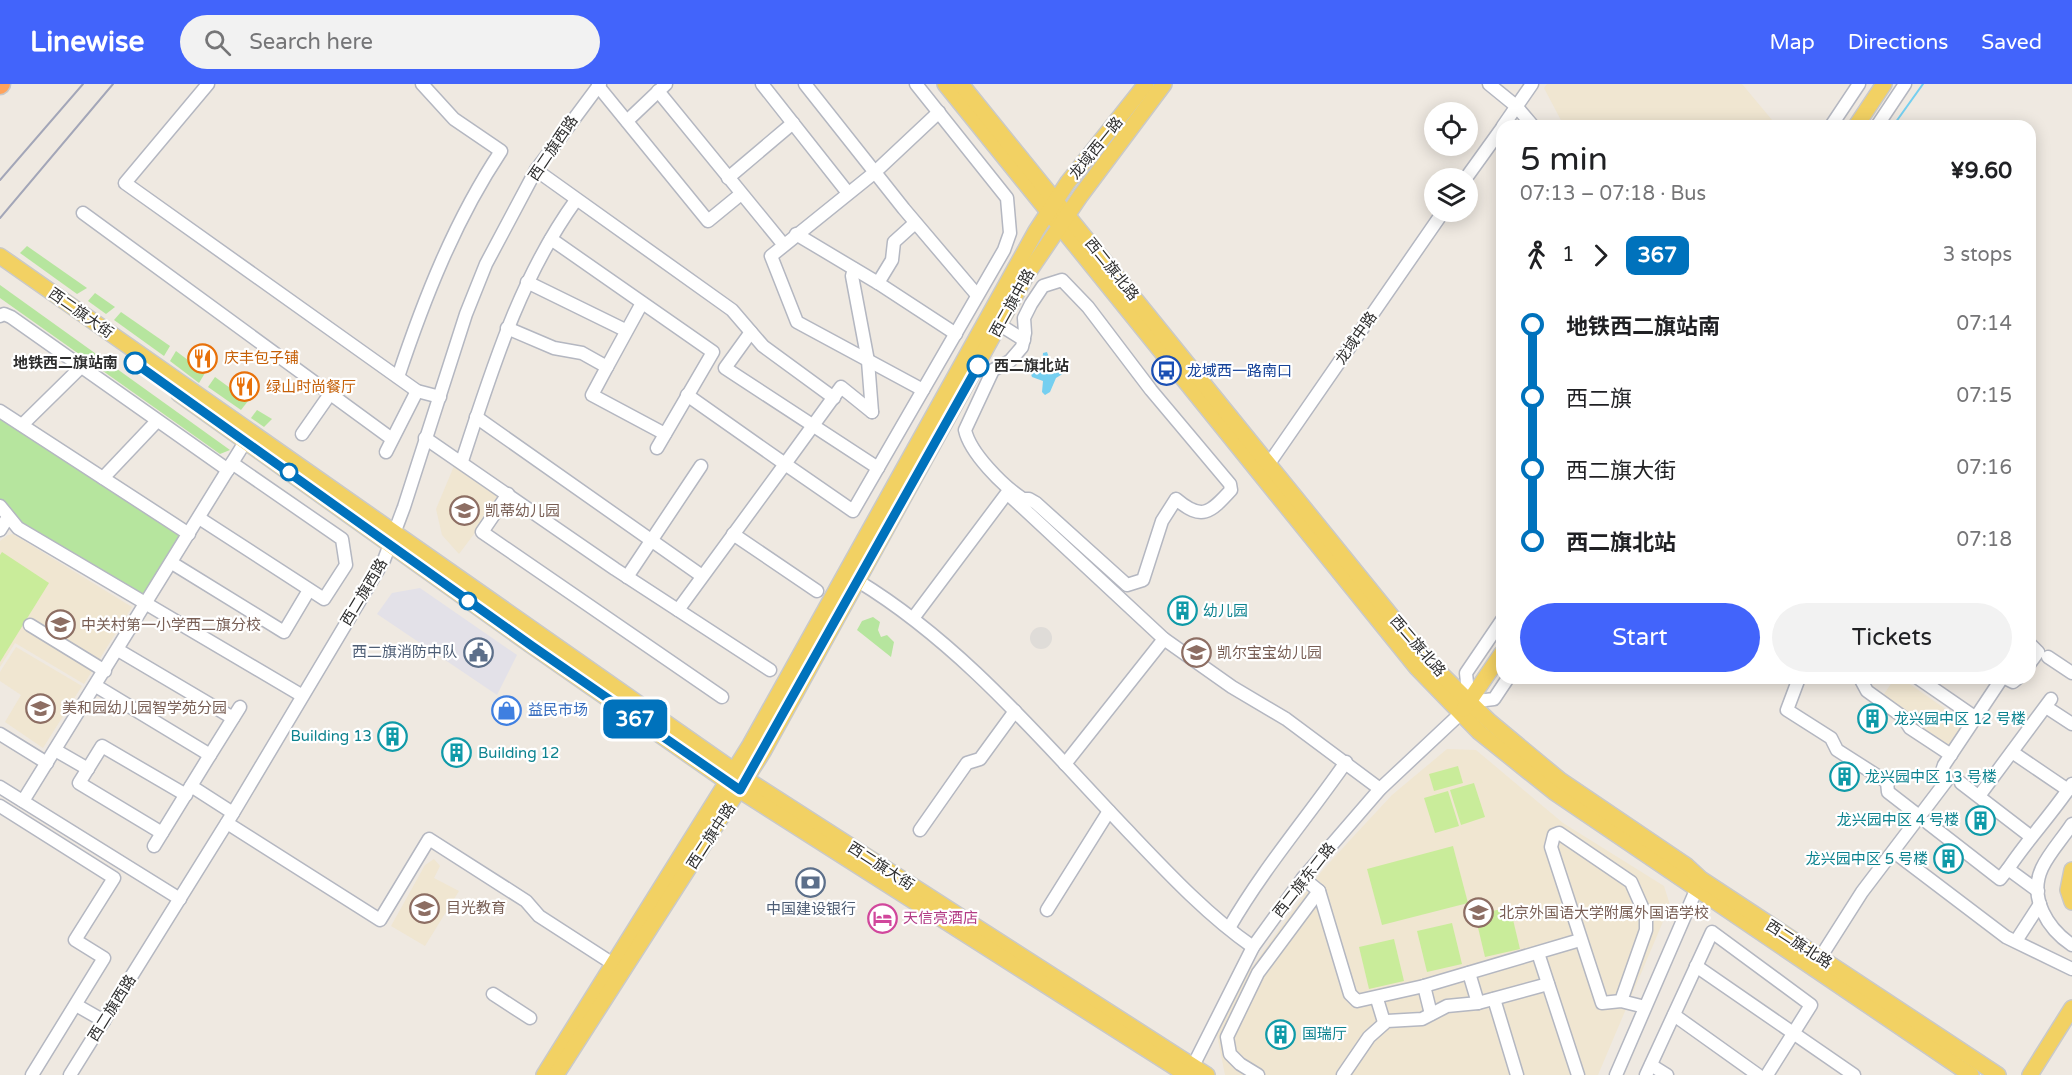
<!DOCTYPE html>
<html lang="en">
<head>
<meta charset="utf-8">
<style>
  body { margin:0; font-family:"Varela Round","Noto Sans SC",sans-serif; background:#f2f2f2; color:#202124; height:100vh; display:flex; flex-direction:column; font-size:22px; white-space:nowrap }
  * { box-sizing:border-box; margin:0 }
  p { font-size:20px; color:#757577 }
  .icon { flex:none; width:33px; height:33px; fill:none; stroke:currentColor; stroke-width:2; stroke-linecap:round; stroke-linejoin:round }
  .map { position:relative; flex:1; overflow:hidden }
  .drawer { position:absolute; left:1496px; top:36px; width:540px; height:564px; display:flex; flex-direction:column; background:#fff; border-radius:18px; box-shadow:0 3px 15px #0003 }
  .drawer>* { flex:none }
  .badge { padding:0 12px; border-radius:9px; font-size:21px; line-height:39px }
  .controls { position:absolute; left:1424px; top:18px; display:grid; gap:12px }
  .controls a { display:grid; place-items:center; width:54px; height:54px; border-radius:50%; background:#fff; box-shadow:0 3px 15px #0003; font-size:30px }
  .map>.badge { position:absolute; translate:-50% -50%; box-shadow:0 0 0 3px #fff }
  .legs { display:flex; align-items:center; gap:9px; height:66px; padding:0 24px; font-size:20px }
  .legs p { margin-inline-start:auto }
  .head { display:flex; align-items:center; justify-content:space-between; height:102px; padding:0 24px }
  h1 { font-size:33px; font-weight:600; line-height:45px }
  .primary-button { display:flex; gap:12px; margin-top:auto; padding:12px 24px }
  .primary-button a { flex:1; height:69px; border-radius:36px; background:#4264fb; color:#fff; font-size:24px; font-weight:600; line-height:69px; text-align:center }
  .primary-button a+a { background:#f2f2f2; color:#202124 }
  ul { padding:0 24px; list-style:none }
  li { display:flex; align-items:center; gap:21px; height:72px; font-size:22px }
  li i { display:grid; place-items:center; width:9px; height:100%; margin:0 8px; background:currentColor }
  li i::after { content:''; width:15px; height:15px; margin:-8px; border:4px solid; border-radius:50%; background:#fff }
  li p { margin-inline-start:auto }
  li:first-child i { background:linear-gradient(#0000 50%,currentColor 0) }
  li:last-child i { background:linear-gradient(currentColor 50%,#0000 0) }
  header { display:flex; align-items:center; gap:36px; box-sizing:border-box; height:84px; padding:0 30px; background:#4264fb; color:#fff }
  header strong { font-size:28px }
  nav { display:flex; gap:33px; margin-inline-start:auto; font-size:21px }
  .search { width:420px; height:54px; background:#f2f2f2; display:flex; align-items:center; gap:15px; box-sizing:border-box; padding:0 21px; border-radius:33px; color:#757577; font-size:22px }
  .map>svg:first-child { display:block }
  .industrial { fill:#e3e1e8 }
  .education { fill:#f0e6d1 }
  .green { fill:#b6e59e }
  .pitch { fill:#c9ec9a }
  .plaza { fill:#dfdcd8 }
  .water { fill:#75cff0 }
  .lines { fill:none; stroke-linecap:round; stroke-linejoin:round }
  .stream { stroke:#75cff0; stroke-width:2 }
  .minor-casing { stroke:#b4b7c1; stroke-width:15 }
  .major-casing { stroke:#c9c9c9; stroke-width:18 }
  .highway-casing { stroke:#c9c9c9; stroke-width:21 }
  .minor { stroke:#fff; stroke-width:12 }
  .major { stroke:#f2d163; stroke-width:15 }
  .highway { stroke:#ffa35c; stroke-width:18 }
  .rail { stroke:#a3a6b8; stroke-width:2 }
  .line-1-casing { stroke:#fff; stroke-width:14 }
  .line-1 { stroke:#0072bc; stroke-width:9 }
  .stop-1-dot { fill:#fff; stroke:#0072bc; stroke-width:3 }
  .labels { text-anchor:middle; stroke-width:4.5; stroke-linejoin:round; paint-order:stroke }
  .street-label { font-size:15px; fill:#2e2e2e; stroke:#fff }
  .food-label { font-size:15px; fill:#c56008; stroke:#fff; text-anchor:start }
  .stop-label { font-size:15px; font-weight:bold; fill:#2e2e2e; stroke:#fff; text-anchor:end }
  .transit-label { font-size:15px; fill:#164399; stroke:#fff; text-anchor:start }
  .education-label { font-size:15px; fill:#785e54; stroke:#fff; text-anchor:start }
  .culture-label { font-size:15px; fill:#0d838f; stroke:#fff; text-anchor:start }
  .service-label { font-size:15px; fill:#4e5e75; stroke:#fff; text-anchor:end }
  .shop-label { font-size:15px; fill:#366cbe; stroke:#fff; text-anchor:start }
  .hotel-label { font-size:15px; fill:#b23c85; stroke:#fff; text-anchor:start }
</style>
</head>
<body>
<header>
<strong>Linewise</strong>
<div class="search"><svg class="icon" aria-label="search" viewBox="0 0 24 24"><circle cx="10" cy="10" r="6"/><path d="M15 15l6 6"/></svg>Search here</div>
<nav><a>Map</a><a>Directions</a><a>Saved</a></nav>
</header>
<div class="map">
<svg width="2072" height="991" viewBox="0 0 2072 991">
  <rect width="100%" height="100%" fill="#efe9e1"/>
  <!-- industrial -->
  <path class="industrial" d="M420,504l97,67 -20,40 -120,-81 15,-21z"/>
  <!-- education -->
  <g class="education">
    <path d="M1547,0h195l35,42h-213l-20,-38z"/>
    <path d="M454,382l47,32 -42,56 -17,-19 -6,-26z"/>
    <path d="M13,450l119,73 -48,77 -69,-41 -15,24v-126l8,-6z"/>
    <path d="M16,563l66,39 -39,62 -38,-26 16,-27 -21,-14v-9z"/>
    <path d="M1895,594h6l66,46 -17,24 -31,-20 -37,-31z"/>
    <path d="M1447,665l29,1 87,73 101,63 6,19 -72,170h-373l-8,-40 30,-61 74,-102 30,-33 41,-44z"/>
    <path d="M434,775l6,7 -6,12 25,13 -34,55 -34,-20 34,-61z"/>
  </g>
  <!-- green -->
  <g class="green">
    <path d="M27,162l60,42 -10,6 -57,-41z"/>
    <path d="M0,201l230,165 -10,4 -220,-156z"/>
    <path d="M95,209l20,14 -9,7 -18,-13z"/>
    <path d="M121,228l49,34 -6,10 -50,-36z"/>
    <path d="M176,267l29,22 -6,10 -29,-22z"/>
    <path d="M215,293l33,24 -7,9 -33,-23z"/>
    <path d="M257,326l15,9 -8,8 -13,-9z"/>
    <path d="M0,327l189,123 -43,71 -128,-77 -18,-22z"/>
    <path d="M873,533l7,5 -2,8 3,7 6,-2 7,7 -3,15 -34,-27 5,-9z"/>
  </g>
  <!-- pitch -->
  <g class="pitch">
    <path d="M2,468l47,31 -49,79v-107z"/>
    <path d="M1458,682l5,17 -29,8 -5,-17z"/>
    <path d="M1474,699l11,34 -24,8 -11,-35z"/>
    <path d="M1448,707l11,35 -24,7 -11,-35z"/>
    <path d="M1453,762l15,57 -86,22 -15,-56z"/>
    <path d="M1510,823l10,42 -35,8 -10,-42z"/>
    <path d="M1452,839l10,41 -35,8 -10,-41z"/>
    <path d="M1394,855l10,42 -35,8 -10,-42z"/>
  </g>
  <!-- plaza -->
  <circle class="plaza" cx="1041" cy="554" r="11"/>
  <!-- water -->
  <path class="water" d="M1047,268l4,11 6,4 10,-1 2,4 -13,8 -6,14 -5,3 -3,-3 1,-11 -11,-4 -2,-6 12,-6 1,-12z"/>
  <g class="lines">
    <!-- stream -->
    <path class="stream" d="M1893,42l30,-42"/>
    <defs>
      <g id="minor">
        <path d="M208,0l-83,99 292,208 23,6"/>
        <path d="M762,0l86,109"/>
        <path d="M805,0l99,125 73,86"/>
        <path d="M1489,0l27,22 17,20"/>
        <path d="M598,2l110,135 33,-27"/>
        <path d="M658,7l125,153"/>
        <path d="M627,37l39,-37"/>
        <path d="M1503,42l29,-42"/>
        <path d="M1831,42l28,-42"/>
        <path d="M1877,42l28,-42"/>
        <path d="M536,86l196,140 31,36 71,52"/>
        <path d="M728,94l65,-55"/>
        <path d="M1466,94l36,-50"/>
        <path d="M83,129l309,226"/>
        <path d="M796,150l82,49 78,51"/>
        <path d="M551,155l162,113 -56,96"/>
        <path d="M854,185l-2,7 16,85 4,51"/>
        <path d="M1062,196l26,27 63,83 79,94 1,6c-21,23 -29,31 -55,9l-14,22 -19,59 -16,5 -91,-82 -7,-4h-6c-20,-13 -53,-46 -58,-69l28,-60 17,-9 12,-14 3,-14 -1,-15 7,-14 12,-18z"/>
        <path d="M527,198l98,48"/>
        <path d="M878,199l14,-23 2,-18 21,-19"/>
        <path d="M0,232l4,-2 7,3 217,153"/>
        <path d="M1000,241l24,15"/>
        <path d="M507,244l47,20 28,5 25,14 -15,28 73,39"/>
        <path d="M751,248l-26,36 153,100"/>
        <path d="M607,283l35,-64"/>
        <path d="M398,293c26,-78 57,-157 103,-226l-47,-32 -32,-35"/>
        <path d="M923,306l-126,-68 -26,-66 103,-83 65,-61"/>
        <path d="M687,311l98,69 56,-77 31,25"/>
        <path d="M0,327l189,123"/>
        <path d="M476,333l226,159"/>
        <path d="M22,341l58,-57"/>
        <path d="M302,350l28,-40"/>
        <path d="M425,354l190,131 155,101"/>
        <path d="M386,368l31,-61"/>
        <path d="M462,377c30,-91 57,-182 114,-261"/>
        <path d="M1268,381l175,-253"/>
        <path d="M103,394l54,-57"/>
        <path d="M508,410l-26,38 240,165"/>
        <path d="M0,422l18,22 283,167"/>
        <path d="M199,434l125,81 22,-34 -4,-26 -110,-76"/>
        <path d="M0,446l8,-13"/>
        <path d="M733,450l84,57"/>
        <path d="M172,479l112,69 25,-42"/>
        <path d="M627,493l74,-111"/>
        <path d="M858,497c105,64 184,160 269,249 39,41 80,85 126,117"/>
        <path d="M678,526l107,-146 68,47 151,-261 6,-17 -3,-35 -91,-114"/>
        <path d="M914,533l93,-124 157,146 68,48 54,32 94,70"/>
        <path d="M1502,536l-36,53 3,29 25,-3 14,-21"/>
        <path d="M30,541l75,46"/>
        <path d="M2030,560l8,8 -8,11"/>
        <path d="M118,566l115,68"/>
        <path d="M2048,573l24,16"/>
        <path d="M1799,594l-12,32 44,28 6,12 50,32 1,10 31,24"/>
        <path d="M1860,594l7,13 36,26 7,11 41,27"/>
        <path d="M1918,594l58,40"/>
        <path d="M2005,594l8,4 5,-4"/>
        <path d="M96,602l114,69 30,-48"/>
        <path d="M2046,623l26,17"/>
        <path d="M0,650l47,29"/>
        <path d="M55,666l33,19"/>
        <path d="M2012,668l56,38"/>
        <path d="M1065,680l99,-125"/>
        <path d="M1961,699l69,53"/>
        <path d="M191,702l42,27"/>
        <path d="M0,703l180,112"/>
        <path d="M1979,712l72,-97"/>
        <path d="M23,717l222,-359"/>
        <path d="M0,722l114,72 -39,62 29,18 -72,117"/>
        <path d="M227,739l153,97 49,-81 97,62 13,15 82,53"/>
        <path d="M1928,739l72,56 8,-10"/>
        <path d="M2072,740c-9,14 -23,29 -30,44 -14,30 6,61 30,77"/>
        <path d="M920,746l47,-67 13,-4 35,-48"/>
        <path d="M162,749l-83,-50 23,-37 84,49"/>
        <path d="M154,762l56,-91"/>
        <path d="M1894,768l112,85 66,32"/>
        <path d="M1303,794l16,13 31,103 7,7 67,-15 156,-46"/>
        <path d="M2038,807l-30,-22c20,-30 44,-55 64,-85"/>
        <path d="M1047,826l62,-99"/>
        <path d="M1229,844c34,-59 78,-110 117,-166"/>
        <path d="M2016,857l24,-37"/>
        <path d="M1538,869l40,122"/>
        <path d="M1820,874l42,-66 85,-112 -5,-9 2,-6 58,-87"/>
        <path d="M1696,882l158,109"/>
        <path d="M1469,889l9,30"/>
        <path d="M1424,902l7,28"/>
        <path d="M493,910l37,24"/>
        <path d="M1377,915l7,23"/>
        <path d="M1494,915l23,76"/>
        <path d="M1621,917l25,-71v-14l-15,-34 -72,-49 -5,2 -3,12 51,156 19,-2 24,6"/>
        <path d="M76,921l28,16"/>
        <path d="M1674,931l84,60"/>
        <path d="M1651,981l16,10"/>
        <path d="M1189,990l64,-127 50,-69 77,-89 80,-75"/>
        <path d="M70,991l163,-262 151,-253 20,-53 62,-193 20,-50 50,-94 64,-86"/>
        <path d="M1258,991l-18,-11 -10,-10 -3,-17 31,-64 61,-82"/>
        <path d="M1343,991l26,-38 18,-16 35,-2 25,-13 31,-3 70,-19"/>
        <path d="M1616,991l84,-194"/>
        <path d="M1646,991l66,-143 99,73 -44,70"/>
      </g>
      <g id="major">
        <path d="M945,0l472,584 62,64 75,60 417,283"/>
        <path d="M961,0l466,576 62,61 71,59 127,86 14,13 297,196"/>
        <path d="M1856,42l28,-42"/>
        <path d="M0,172l746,523 461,296"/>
        <path d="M179,310l353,252 207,144 448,285"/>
        <path d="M1464,625l38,-56"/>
        <path d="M2072,786l-4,20 4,12"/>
        <path d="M544,991l206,-330 286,-514 32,-49 78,-98"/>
        <path d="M556,991l207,-323 263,-476 55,-81 83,-111"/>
        <path d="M2030,991l42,-67"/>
      </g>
      <path id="highway" d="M0,1l1,-1"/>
    </defs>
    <!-- minor casing -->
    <use href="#minor" class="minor-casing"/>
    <!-- major casing -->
    <use href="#major" class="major-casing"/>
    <!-- highway casing -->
    <use href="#highway" class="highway-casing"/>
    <!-- minor -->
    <use href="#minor" class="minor"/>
    <!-- major -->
    <use href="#major" class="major"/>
    <!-- highway -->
    <use href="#highway" class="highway"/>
    <!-- rail -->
    <g class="rail">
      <path d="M0,96l83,-96"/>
      <path d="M0,134l113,-134"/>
    </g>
  </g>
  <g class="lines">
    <defs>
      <path id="line-1" d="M135,279l397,283 208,144 238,-424"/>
    </defs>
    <!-- line-1 casing -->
    <use href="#line-1" class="line-1-casing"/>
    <!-- line-1 -->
    <use href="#line-1" class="line-1"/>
  </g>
  <!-- icons -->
  <defs>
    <symbol id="restaurant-ring" viewBox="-11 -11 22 22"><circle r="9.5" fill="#fff" stroke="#e8710a" stroke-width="1.5"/><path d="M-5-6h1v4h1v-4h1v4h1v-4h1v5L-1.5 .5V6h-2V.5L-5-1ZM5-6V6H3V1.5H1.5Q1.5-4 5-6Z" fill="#e8710a"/></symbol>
    <symbol id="bus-ring" viewBox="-11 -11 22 22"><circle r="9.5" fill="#fff" stroke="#1a4fb4" stroke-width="1.5"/><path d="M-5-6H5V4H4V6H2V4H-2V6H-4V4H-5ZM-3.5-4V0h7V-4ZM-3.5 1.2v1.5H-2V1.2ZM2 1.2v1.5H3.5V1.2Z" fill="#1a4fb4"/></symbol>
    <symbol id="school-ring" viewBox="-11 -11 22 22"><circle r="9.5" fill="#fff" stroke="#8d6e63" stroke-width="1.5"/><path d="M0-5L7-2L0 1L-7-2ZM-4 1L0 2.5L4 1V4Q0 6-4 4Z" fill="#8d6e63"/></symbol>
    <symbol id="building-ring" viewBox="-11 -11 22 22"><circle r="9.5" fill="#fff" stroke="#0f9aa8" stroke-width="1.5"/><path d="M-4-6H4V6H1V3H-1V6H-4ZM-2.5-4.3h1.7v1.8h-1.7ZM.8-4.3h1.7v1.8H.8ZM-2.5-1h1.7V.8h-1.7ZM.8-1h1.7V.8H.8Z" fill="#0f9aa8"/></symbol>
    <symbol id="civic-ring" viewBox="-11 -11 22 22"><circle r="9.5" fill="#fff" stroke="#5c6f8a" stroke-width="1.5"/><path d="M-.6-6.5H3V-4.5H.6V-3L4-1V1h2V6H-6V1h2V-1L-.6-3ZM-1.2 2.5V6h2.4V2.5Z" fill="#5c6f8a"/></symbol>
    <symbol id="shop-ring" viewBox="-11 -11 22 22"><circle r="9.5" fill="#fff" stroke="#3f7fe0" stroke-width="1.5"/><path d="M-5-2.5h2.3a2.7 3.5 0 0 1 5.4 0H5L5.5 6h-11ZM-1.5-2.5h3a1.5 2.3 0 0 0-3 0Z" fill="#3f7fe0"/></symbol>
    <symbol id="bank-ring" viewBox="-11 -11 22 22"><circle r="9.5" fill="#fff" stroke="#5c6f8a" stroke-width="1.5"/><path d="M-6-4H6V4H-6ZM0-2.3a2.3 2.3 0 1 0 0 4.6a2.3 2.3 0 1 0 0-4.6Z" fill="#5c6f8a"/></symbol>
    <symbol id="hotel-ring" viewBox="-11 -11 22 22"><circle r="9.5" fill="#fff" stroke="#d1479c" stroke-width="1.5"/><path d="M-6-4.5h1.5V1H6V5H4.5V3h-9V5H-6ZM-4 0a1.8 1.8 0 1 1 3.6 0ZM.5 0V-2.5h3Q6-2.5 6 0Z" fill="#d1479c"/></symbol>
  </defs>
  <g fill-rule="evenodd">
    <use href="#restaurant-ring" x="186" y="258" width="33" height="33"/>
    <use href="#bus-ring" x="1150" y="270" width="33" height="33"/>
    <use href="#restaurant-ring" x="228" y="286" width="33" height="33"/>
    <use href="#school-ring" x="448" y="410" width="33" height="33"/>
    <use href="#building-ring" x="1166" y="510" width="33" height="33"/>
    <use href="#school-ring" x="44" y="524" width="33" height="33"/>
    <use href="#civic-ring" x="462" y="552" width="33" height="33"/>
    <use href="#school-ring" x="1180" y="552" width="33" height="33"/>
    <use href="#school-ring" x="24" y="608" width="33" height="33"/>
    <use href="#shop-ring" x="490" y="610" width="33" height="33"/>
    <use href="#building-ring" x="1856" y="618" width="33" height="33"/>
    <use href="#building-ring" x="376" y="636" width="33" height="33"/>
    <use href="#building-ring" x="440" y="652" width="33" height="33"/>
    <use href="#building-ring" x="1828" y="676" width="33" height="33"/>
    <use href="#building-ring" x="1964" y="720" width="33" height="33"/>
    <use href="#building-ring" x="1932" y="758" width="33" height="33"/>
    <use href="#bank-ring" x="794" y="782" width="33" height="33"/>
    <use href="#school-ring" x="408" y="808" width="33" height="33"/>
    <use href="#school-ring" x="1462" y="812" width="33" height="33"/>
    <use href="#hotel-ring" x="866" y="818" width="33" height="33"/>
    <use href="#building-ring" x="1264" y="934" width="33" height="33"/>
  </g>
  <!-- markers -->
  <g class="stop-1-dot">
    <circle cx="135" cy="279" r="10"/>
    <circle cx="978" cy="282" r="10"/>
    <circle cx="289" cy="388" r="8"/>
    <circle cx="468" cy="517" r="8"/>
  </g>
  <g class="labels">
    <!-- street labels -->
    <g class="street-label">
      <text transform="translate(553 64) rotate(-56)" y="5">西二旗西路</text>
      <text transform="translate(1096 64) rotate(-51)" y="5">龙域西一路</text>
      <text transform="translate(1112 185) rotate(51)" y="5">西二旗北路</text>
      <text transform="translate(1012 219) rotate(-61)" y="5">西二旗中路</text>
      <text transform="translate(81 229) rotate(35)" y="5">西二旗大街</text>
      <text transform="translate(1356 254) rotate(-55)" y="5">龙域中路</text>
      <text transform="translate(364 508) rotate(-59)" y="5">西二旗西路</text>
      <text transform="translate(1418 562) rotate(49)" y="5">西二旗北路</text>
      <text transform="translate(711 752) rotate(-57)" y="5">西二旗中路</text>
      <text transform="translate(881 782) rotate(33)" y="5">西二旗大街</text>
      <text transform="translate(1304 796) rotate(-52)" y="5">西二旗东二路</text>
      <text transform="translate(1799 860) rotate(33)" y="5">西二旗北路</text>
      <text transform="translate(112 924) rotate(-58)" y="5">西二旗西路</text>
    </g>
    <!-- food labels -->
    <g class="food-label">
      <text x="224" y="279">庆丰包子铺</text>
      <text x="266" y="308">绿山时尚餐厅</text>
    </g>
    <!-- stop labels -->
    <g class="stop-label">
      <text x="118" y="284">地铁西二旗站南</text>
      <text x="994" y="287" text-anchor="start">西二旗北站</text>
    </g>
    <!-- transit labels -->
    <g class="transit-label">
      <text x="1187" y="292">龙域西一路南口</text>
    </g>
    <!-- education labels -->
    <g class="education-label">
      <text x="485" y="432">凯蒂幼儿园</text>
      <text x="81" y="546">中关村第一小学西二旗分校</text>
      <text x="1217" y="574">凯尔宝宝幼儿园</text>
      <text x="62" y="629">美和园幼儿园智学苑分园</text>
      <text x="446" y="829">目光教育</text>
      <text x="1499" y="834">北京外国语大学附属外国语学校</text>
    </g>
    <!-- culture labels -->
    <g class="culture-label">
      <text x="1203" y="532">幼儿园</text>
      <text x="1894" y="640">龙兴园中区 12 号楼</text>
      <text x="372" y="657" text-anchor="end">Building 13</text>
      <text x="478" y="674">Building 12</text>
      <text x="1865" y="698">龙兴园中区 13 号楼</text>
      <text x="1959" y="741" text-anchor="end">龙兴园中区 4 号楼</text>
      <text x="1928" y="780" text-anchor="end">龙兴园中区 5 号楼</text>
      <text x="1302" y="955">国瑞厅</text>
    </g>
    <!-- service labels -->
    <g class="service-label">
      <text x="457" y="573">西二旗消防中队</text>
      <text x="811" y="830" text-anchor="middle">中国建设银行</text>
    </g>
    <!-- shop labels -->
    <g class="shop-label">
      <text x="528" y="631">益民市场</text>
    </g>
    <!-- hotel labels -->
    <g class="hotel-label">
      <text x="903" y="839">天信亮酒店</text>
    </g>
  </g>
</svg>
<div class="controls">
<a><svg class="icon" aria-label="locate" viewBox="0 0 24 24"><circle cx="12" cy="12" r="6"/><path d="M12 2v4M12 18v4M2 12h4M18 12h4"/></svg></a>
<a><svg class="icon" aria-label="layers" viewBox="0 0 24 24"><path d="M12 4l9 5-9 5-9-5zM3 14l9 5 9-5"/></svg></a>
</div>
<b class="badge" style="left:635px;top:635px;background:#0072bc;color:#fff">367</b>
<section class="drawer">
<div class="head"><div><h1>5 min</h1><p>07:13 – 07:18 · Bus</p></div><b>¥9.60</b></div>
<div class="legs"><svg class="icon" aria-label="walk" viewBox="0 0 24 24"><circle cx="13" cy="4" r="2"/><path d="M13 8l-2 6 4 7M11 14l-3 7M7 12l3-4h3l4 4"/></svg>1<svg class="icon" aria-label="forward" viewBox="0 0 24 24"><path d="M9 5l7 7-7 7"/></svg><b class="badge" style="background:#0072bc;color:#fff">367</b><p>3 stops</p></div>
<ul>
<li><i style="color:#0072bc"></i><b>地铁西二旗站南</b><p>07:14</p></li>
<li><i style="color:#0072bc"></i><span>西二旗</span><p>07:15</p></li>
<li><i style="color:#0072bc"></i><span>西二旗大街</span><p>07:16</p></li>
<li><i style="color:#0072bc"></i><b>西二旗北站</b><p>07:18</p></li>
</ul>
<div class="primary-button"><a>Start</a><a>Tickets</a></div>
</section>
</div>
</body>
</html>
